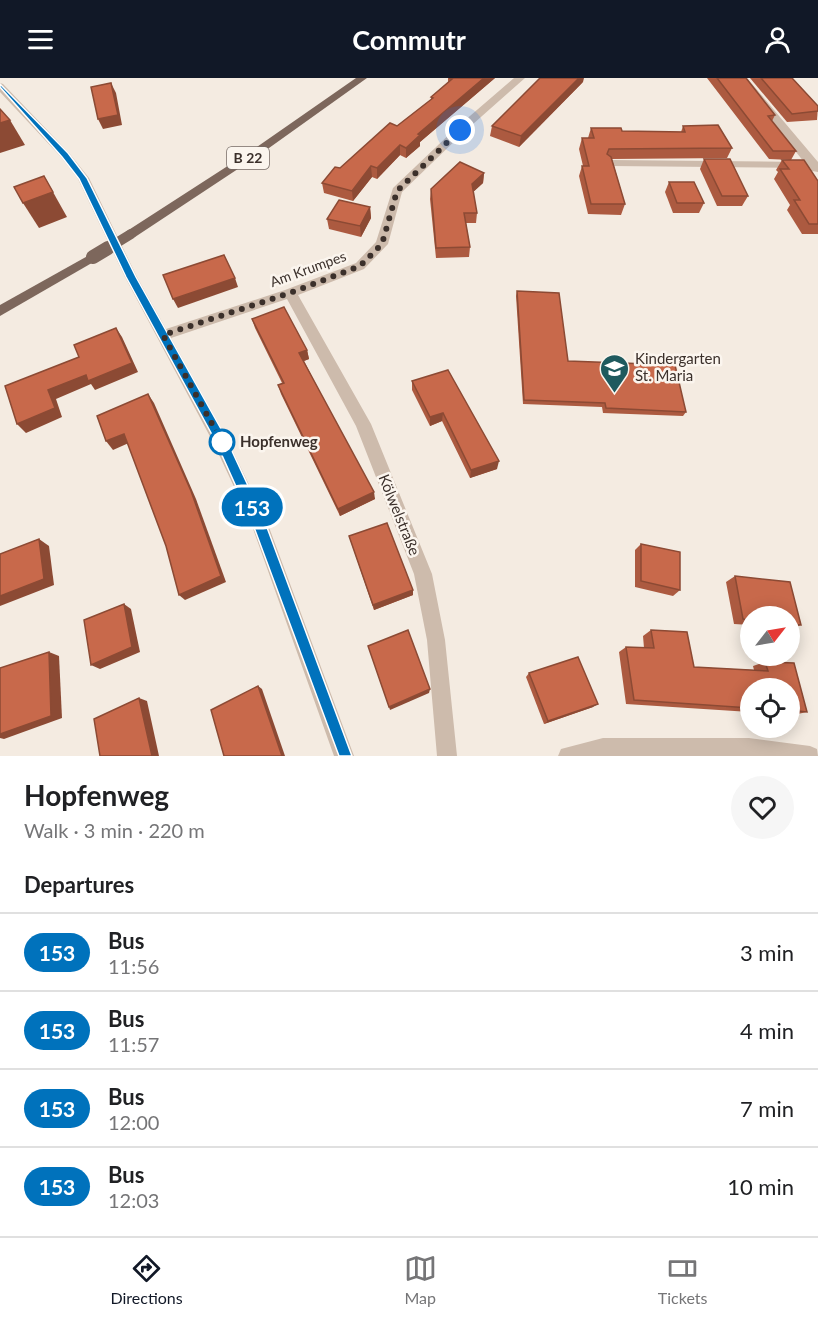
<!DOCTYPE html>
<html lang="en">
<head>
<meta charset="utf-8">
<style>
  body { margin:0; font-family:Lato,sans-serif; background:#f6f6f6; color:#202124; height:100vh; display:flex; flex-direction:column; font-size:22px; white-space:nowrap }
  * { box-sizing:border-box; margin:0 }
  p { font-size:20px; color:#757577 }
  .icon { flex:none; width:33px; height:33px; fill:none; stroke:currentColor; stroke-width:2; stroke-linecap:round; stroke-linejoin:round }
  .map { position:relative; height:678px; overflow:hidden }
  .side { display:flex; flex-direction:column; background:#fff; flex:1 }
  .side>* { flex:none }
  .badge { padding:0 12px; border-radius:20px; font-size:21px; line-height:39px }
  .needle { width:39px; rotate:59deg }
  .buttons { position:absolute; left:740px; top:528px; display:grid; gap:12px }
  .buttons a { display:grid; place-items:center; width:60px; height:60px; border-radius:50%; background:#fff; box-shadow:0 3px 15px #0003; font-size:30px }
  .you { position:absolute; width:30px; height:30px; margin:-15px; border:4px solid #fff; border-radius:50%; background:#1a73e8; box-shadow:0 0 0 9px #1a73e833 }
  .map>.badge { position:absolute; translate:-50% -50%; box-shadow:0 0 0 3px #fff }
  h2 { padding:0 24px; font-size:22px; line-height:54px }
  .round { display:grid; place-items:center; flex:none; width:63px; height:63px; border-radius:32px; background:#f6f6f6 }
  .overview { display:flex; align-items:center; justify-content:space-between; height:102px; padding:0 24px }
  h1 { font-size:28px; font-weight:700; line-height:45px }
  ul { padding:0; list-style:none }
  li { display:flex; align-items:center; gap:18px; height:78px; padding:0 24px; border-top:2px solid #e0e0e0 }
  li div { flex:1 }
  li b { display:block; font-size:22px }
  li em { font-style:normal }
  li .badge { min-width:66px; font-weight:700; text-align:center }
  header { display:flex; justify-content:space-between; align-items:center; height:78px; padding:0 24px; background:#111827; color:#fff; font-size:27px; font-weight:700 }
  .tabs { display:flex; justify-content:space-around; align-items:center; height:84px; border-top:2px solid #e0e0e0; background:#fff; font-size:16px; color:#757577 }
  .tabs a { display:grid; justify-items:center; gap:3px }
  .tabs .on { color:#111827 }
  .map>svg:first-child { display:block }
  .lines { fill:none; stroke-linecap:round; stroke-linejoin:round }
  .minor { fill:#cdbbac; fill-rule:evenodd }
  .major { fill:#7d675c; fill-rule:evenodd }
  .major-bridge-far1 { stroke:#7d675c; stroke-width:10 }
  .major-bridge { stroke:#7d675c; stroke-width:14 }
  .wall { fill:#ac5a40 }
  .shaded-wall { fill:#8c4a34 }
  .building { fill:#c8694b; stroke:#8c4a34; stroke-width:1.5 }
  .line { fill:#0072bc; stroke:#fff; stroke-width:1.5 }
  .walk { stroke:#3b302b; stroke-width:6; stroke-dasharray:0 10.8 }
  .stop-dot { fill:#fff; stroke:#0072bc; stroke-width:3 }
  .labels { text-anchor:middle; stroke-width:5; stroke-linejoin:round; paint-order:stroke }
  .shield { fill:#fbf5ee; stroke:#756b66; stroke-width:1.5 }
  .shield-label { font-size:14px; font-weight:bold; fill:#3b302b }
  .far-street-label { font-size:14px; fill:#3b302b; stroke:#fbf5ee }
  .poi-label { font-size:15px; fill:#3b302b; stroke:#fbf5ee; text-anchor:start }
  .stop-label { font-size:15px; font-weight:bold; fill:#3b302b; stroke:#fbf5ee; text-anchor:start }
  .street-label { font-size:15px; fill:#3b302b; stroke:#fbf5ee }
</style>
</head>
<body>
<header><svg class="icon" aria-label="menu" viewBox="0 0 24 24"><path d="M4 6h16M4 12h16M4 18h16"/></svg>Commutr<svg class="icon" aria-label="person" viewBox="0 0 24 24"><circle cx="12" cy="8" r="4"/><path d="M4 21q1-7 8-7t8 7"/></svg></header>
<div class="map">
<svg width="818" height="678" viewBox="0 0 818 678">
  <rect width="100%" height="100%" fill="#f4ebe1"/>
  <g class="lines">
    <!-- minor -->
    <g class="minor">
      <path d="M514,0h11l-61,54 -62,60 -14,52 -24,25 -66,26 73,129 61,150 13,66 12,116h-20l-10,-116 -13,-66 -58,-148 -69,-127 -116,39 54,97 42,87 87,234h-20l-83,-233 -37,-79 -89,-167 -47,-98 -17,-22 -61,-65v-9l3,1 66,69 20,25 48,99 29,52 119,-39 71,-27 20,-21 17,-54 63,-60z"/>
      <path d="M737,0h10l71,84v10l-6,-1 -2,-3 -199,-2 -5,-3 5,-3 193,2z"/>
      <path d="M603,660h146l61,8 7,3 1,7h-260l3,-7z"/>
    </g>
    <!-- major -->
    <g class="major">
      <path d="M356,0h11l-105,75 -127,84h-8v-6l127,-82z"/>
      <path d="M93,175l4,1 2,3 -2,3 -97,56v-11z"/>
    </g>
    <!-- major-bridge-far1 -->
    <path class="major-bridge-far1" d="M105,172l26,-16"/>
    <!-- major-bridge -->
    <path class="major-bridge" d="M93,179l15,-9"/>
  </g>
  <!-- wall -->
  <g class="wall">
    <path d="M448,0h47l-75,64v4l-14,12 -6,-3 -23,24 -5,-2 -19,24 -29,-8 -2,-10 18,-15 57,-42 34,-26v-3l17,-14z"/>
    <path d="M707,0h39l29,37 -3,6 24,30 -5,9 -22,-1z"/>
    <path d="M750,0h42l26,28 -1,14 -30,2z"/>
    <path d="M583,4l-64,65 -29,-11 2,-10z"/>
    <path d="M683,48l49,22 -5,10 -115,1 13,45 -4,11 -33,-1 -9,-38 3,-10h1l-4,-17 3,-11h6l3,-10 31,3 59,1z"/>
    <path d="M704,81l44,37 -6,10h-25l-17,-37z"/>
    <path d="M782,82l36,21v53h-16l-15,-24 3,-5 -16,-26 4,-7 -2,-2z"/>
    <path d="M484,95l-1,10 -10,9 4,21 -1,10h-10l4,24 -1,10 -33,1 -6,-59 1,-10z"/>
    <path d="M669,104l35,21 -5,10h-26l-8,-21z"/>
    <path d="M370,129l1,11 -10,19 -32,-8 -2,-10z"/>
    <path d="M517,213l51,70 118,51 -3,4 -80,-3 -1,-6 -79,-3 -7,-108z"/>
    <path d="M252,241l55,31 2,9 -5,2 71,138 -35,17 -59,-122 -3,-9 4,-2 -27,-55z"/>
    <path d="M412,303l85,88 -27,9 -28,-57 -12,5 -18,-36z"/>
    <path d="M349,458l64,59 -39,15z"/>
    <path d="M641,466l39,46 -7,6 -38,-9v-37z"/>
    <path d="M735,498l66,49 -12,5v-14h-39v9l-16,-1 -8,-42z"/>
    <path d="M651,552l36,2 7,35 60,3 -1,-4 12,-4 29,1 13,49 -14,3h-4v-27h-39v24l-124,-8 -7,-52 7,-5 18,1 -1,-12z"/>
    <path d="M529,595l64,34 -49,17 -18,-47z"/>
  </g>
  <!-- shaded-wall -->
  <g class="shaded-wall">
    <path d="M484,0h11l-75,64v4l-14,12v-10l12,-14z"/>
    <path d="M579,0h5l-1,4 -64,65 2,-11z"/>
    <path d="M111,5l5,10 6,32 -19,4 -5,-10z"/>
    <path d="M10,42l15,25 -25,8v-30z"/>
    <path d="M400,67v10l-23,24v-11z"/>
    <path d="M371,88l1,11 -19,24 -1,-10z"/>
    <path d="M484,95l-1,10 -12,11 1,-10z"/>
    <path d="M44,98l23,41 -28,11 -16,-25z"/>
    <path d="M370,129l1,11 -10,19 -1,-11z"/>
    <path d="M235,200l3,9 -60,21 -5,-9z"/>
    <path d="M116,250l6,9 16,35 -43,18 -4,-6 -35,15 6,18 -36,16 -9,-9 31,-34z"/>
    <path d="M307,272l2,9 -8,3 -2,-9z"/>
    <path d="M148,316l6,9 42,96 30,83 -41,18 -6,-5z"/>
    <path d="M443,335l-1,8 -12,5v-9z"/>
    <path d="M124,356l7,8 -18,8 -7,-9z"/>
    <path d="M499,383l-2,8 -27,9 1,-8z"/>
    <path d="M374,414l1,7 -35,17 -2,-7z"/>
    <path d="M39,461l10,7 5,39 -54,21v-10z"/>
    <path d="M413,512v5l-39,15 -1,-5z"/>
    <path d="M124,526l7,5 9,43 -40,17 -9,-4z"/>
    <path d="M49,574l10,4 3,62 -58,21 -4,-1v-4z"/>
    <path d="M258,608l4,3 23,67h-3z"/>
    <path d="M430,611l-1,4 -39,17 -1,-3z"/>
    <path d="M139,620l8,3 12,55h-7z"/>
    <path d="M598,626l-5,3 -49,17 4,-3z"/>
  </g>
  <!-- building -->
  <g class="building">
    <path d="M449,0h35l-66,56 2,1 -14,13 -6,-3 -23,23 -6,-2 -19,25 -30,-8 13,-16 5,1 50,-45 7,3 36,-28 -2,-1 21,-18z"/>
    <path d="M540,0h39l-58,58 -29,-10z"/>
    <path d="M717,0h29l29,37 -7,1 28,35h-23z"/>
    <path d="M761,0h31l26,28v5l-26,3z"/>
    <path d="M111,5l7,32 -20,4 -7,-32z"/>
    <path d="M0,31l10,11 -10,3z"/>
    <path d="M718,47l14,23 -123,1 -2,5 4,3 14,47h-34l-9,-38h7l-7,-28h12l-3,-10h30l1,3 63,1 -2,-6z"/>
    <path d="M704,81h26l18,37h-26z"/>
    <path d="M782,82h22l14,21v43h-9l-15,-24h6l-20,-31h9z"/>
    <path d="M460,84l24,11 -12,11 5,29h-13l6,34 -34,1 -5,-59z"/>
    <path d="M44,98l9,16 -30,11 -9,-16z"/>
    <path d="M669,104h25l10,21h-27z"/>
    <path d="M339,122l31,7 -10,19 -33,-7z"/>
    <path d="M224,177l11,23 -62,21 -10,-24z"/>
    <path d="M517,213l42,2 9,68 107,4 11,47 -80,-4 -1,-5 -81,-3z"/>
    <path d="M284,229l23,43 -8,3 75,139 -36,17 -60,-124 6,-2 -32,-64z"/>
    <path d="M116,250l16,35 -44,18 -2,-6 -38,15 7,18 -38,16 -12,-38 74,-29 -5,-12z"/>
    <path d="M448,292l51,91 -28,9 -28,-57 -13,4 -18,-36z"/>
    <path d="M148,316l43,97 30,85 -42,19 -13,-49 -42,-112 -18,7 -9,-25z"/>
    <path d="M387,445l26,67 -40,15 -24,-69z"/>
    <path d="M39,461l5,40 -44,17v-42z"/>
    <path d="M641,466l39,8v38l-39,-9z"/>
    <path d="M735,498l55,6 11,43 -12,-1v-8h-39v4l-7,-1z"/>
    <path d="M124,526l8,43 -41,18 -7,-45z"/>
    <path d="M408,552l22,59 -41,18 -21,-61z"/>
    <path d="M651,552l36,2 7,35 74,4 -3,-9 29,1 13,49 -18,-2v-22h-39v20l-116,-8 -8,-53 28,1z"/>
    <path d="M49,574l2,64 -51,18v-66z"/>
    <path d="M578,579l20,47 -50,17 -19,-48z"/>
    <path d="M258,608l24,70h-58l-13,-46z"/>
    <path d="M139,620l13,58h-52l-6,-37z"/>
  </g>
  <!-- line -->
  <path class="line" d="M0,6l68,69 19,25 49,99 89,159 40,86 87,234h-13l-87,-234 -36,-80 -90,-165 -47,-98 -17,-22 -62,-70z"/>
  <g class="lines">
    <!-- walk -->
    <path class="walk" d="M222,364l-59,-107 127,-42 70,-27 22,-22 15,-53 63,-61"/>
  </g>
  <!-- icons -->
  <defs>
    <symbol id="school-pin" viewBox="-11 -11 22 30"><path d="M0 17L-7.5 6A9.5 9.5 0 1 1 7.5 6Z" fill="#1f5a5e" stroke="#fbf5ee"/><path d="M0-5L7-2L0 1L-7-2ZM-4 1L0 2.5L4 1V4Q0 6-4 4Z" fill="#fff"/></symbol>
  </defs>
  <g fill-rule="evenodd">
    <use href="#school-pin" x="598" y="274" width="33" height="45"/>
  </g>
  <!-- markers -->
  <circle class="stop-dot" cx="222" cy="364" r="12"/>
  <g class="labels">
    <!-- shield labels -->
    <rect class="shield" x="227" y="69" width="42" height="22" rx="4.5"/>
    <g class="shield-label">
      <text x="248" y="85">B 22</text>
    </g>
    <!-- far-street labels -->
    <g class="far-street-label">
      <text transform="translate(308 191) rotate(-20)" y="5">Am Krumpes</text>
    </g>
    <!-- poi labels -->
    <g class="poi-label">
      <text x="635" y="286">Kindergarten<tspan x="635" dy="17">St. Maria</tspan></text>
    </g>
    <!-- stop labels -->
    <g class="stop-label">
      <text x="240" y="369">Hopfenweg</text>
    </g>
    <!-- street labels -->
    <g class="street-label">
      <text transform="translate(399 437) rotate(68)" y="5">Kölwelstraße</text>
    </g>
  </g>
</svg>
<div class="buttons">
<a><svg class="needle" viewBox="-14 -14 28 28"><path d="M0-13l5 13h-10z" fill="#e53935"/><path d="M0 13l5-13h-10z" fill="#757577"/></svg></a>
<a><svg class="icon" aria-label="locate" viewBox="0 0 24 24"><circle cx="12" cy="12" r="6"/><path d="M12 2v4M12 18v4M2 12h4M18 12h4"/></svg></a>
</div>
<div class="you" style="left:460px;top:52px"></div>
<b class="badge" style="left:252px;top:429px;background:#0072bc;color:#fff">153</b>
</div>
<section class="side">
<div class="overview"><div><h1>Hopfenweg</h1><p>Walk · 3 min · 220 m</p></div><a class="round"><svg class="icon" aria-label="heart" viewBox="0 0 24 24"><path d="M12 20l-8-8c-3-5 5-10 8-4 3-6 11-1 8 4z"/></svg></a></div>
<h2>Departures</h2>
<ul>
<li><span class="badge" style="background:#0072bc;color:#fff">153</span><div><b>Bus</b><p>11:56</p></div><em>3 min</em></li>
<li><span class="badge" style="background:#0072bc;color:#fff">153</span><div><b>Bus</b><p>11:57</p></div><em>4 min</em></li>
<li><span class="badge" style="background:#0072bc;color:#fff">153</span><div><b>Bus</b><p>12:00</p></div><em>7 min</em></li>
<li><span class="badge" style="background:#0072bc;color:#fff">153</span><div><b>Bus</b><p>12:03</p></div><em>10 min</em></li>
</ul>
</section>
<nav class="tabs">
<a class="on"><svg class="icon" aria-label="directions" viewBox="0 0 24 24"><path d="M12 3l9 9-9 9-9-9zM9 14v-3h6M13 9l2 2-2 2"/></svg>Directions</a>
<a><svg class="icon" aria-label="map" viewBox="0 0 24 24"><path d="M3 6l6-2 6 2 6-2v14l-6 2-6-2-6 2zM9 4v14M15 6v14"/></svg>Map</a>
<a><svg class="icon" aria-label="tickets" viewBox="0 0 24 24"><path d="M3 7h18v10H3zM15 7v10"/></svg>Tickets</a>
</nav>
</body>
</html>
